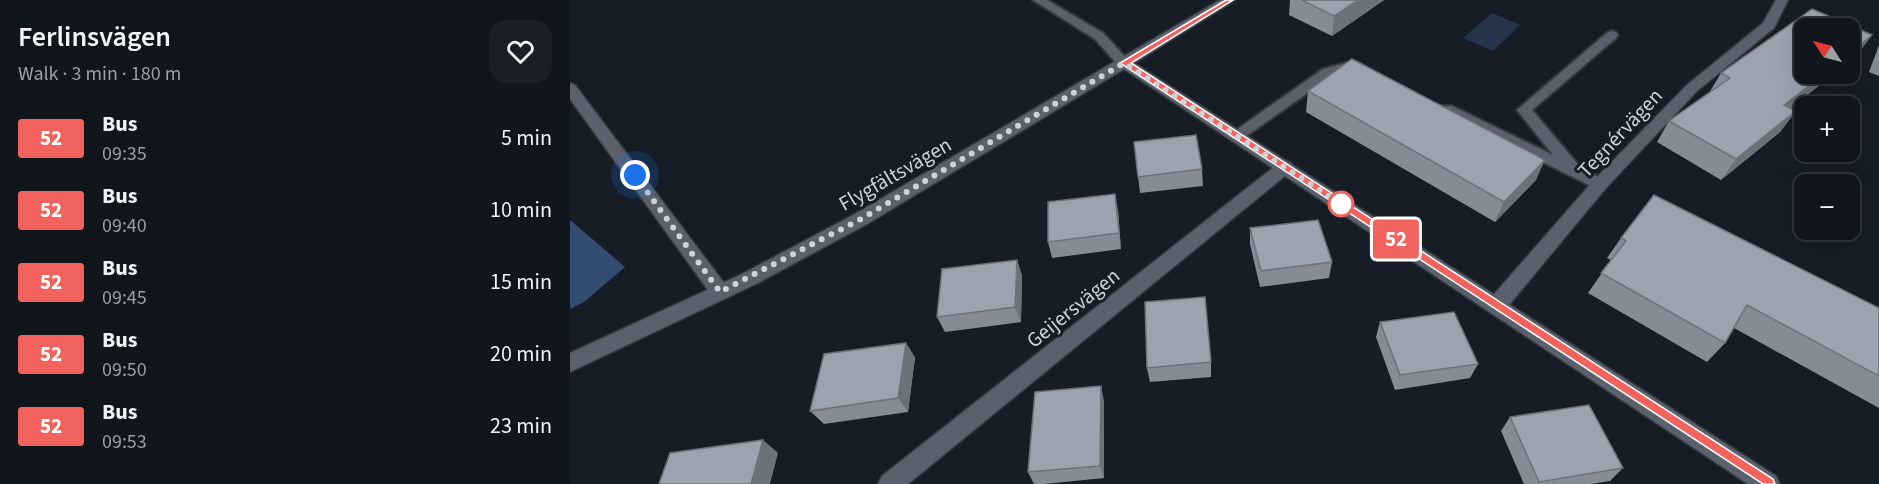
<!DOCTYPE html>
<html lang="en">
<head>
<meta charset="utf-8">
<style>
  body { margin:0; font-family:"Source Sans 3",sans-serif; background:#1a1f25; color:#f1f3f6; height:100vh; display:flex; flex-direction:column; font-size:22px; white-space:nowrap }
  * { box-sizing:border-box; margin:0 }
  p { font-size:20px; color:#9c9fa3 }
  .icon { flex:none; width:33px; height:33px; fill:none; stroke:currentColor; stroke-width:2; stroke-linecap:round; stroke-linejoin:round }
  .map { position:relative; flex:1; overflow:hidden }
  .drawer { display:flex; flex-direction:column; background:#11161c; width:570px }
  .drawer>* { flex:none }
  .badge { padding:0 12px; border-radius:4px; font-size:21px; line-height:39px }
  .needle { width:39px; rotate:306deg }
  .controls { position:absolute; left:1224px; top:18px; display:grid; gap:12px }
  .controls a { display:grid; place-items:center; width:66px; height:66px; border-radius:12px; background:#11161c; box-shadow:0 6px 24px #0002,0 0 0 2px #30353b; font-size:30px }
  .you { position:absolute; width:30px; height:30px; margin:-15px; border:4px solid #fff; border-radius:50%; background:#1a73e8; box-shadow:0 0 0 9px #1a73e833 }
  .map>.badge { position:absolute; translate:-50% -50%; box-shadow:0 0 0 3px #fff }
  .round { display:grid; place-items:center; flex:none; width:63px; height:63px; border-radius:18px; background:#1a1f25 }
  .headline { display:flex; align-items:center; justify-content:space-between; height:102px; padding:0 18px }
  h1 { font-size:28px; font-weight:600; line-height:45px }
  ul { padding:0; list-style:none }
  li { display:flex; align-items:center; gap:18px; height:72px; padding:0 18px }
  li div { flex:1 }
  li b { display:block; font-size:22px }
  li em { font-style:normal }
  li .badge { min-width:66px; font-weight:700; text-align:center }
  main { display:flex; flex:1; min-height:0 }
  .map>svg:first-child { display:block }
  .green { fill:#26354c }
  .forest { fill:#344c71 }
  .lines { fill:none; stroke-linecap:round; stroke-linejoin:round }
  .lane-casing { stroke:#34383f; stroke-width:4 }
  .street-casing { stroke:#34383f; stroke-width:3 }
  .secondary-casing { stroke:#34383f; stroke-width:3 }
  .lane { fill:#5a616c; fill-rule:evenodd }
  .street { fill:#5a616c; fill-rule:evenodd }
  .secondary { fill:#5a616c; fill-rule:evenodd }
  .wall { fill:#858c96 }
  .shaded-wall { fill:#6c727a }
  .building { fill:#9ba3af; stroke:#6c727a; stroke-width:1.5 }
  .line { fill:#f1635c; stroke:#fff; stroke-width:1.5 }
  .walk { stroke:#ced2d9; stroke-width:6; stroke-dasharray:0 10.8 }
  .stop-dot { fill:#fff; stroke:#f1635c; stroke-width:3 }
  .labels { text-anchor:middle; stroke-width:6; stroke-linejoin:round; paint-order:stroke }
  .street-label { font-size:21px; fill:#ced2d9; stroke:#171d26 }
</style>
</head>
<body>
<main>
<section class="drawer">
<div class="headline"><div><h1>Ferlinsvägen</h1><p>Walk · 3 min · 180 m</p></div><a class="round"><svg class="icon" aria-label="heart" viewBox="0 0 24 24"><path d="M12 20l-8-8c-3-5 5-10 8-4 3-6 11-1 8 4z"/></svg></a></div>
<ul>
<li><span class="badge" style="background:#f1635c;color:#fff">52</span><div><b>Bus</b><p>09:35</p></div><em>5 min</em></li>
<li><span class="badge" style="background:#f1635c;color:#fff">52</span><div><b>Bus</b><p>09:40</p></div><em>10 min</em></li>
<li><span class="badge" style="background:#f1635c;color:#fff">52</span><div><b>Bus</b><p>09:45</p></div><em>15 min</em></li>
<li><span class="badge" style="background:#f1635c;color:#fff">52</span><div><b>Bus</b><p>09:50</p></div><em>20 min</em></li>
<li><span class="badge" style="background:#f1635c;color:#fff">52</span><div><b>Bus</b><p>09:53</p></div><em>23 min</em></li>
</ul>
</section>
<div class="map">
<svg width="1309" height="484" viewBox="0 0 1309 484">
  <rect width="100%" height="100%" fill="#171d26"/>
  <!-- green -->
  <path class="green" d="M922,13l28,12 -27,26 -30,-13z"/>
  <!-- forest -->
  <path class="forest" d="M0,220l55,47 -41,35 -14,7z"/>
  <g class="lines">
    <defs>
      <g id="lane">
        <path d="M463,0h14l56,33 28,30 -7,4 -5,-1 -24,-27z"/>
        <path d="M1042,31l4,1 2,3 -2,3 -84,72 49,58 24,12 3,4 -3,4h-10l-153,-76 -2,-3 2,-3h10l101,49 -36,-45 91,-78z"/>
        <path d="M776,63h13l7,4c-7,6 -23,5 -33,8l-91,64h-10l-2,-3 2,-3 91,-64z"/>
      </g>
      <g id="street">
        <path d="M1206,0h12l-14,28 -77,63 -91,97 -102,123 -7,2 -7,-2 -3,-6 3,-6 104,-119 93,-95 76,-62z"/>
        <path d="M0,83l5,2 152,202 3,5 -3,5 -7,3 -7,-3 -143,-198z"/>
        <path d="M715,161l6,2 2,4 -2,4 -383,313h-30l4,-8 397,-313z"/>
      </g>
      <path id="secondary" d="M650,0h15l-101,63 642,413 4,8h-32l-624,-415 -257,155 -111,60 -186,88v-19l172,-79 113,-60z"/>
    </defs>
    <!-- lane casing -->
    <use href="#lane" class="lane-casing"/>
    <!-- street casing -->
    <use href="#street" class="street-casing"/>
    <!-- secondary casing -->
    <use href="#secondary" class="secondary-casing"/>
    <!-- lane -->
    <use href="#lane" class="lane"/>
    <!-- street -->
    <use href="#street" class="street"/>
    <!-- secondary -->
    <use href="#secondary" class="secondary"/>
  </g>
  <!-- wall -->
  <g class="wall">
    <path d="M720,0h94l-52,36 -43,-21z"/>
    <path d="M1242,9l60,26 -16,21 -6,5v-33h-46v46h30l-44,34 6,3 -16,21 -59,48 -64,-38 12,-21 40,-28 12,-20z"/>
    <path d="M1309,45v31l-10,-4z"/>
    <path d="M738,91l228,89 -41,42 -189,-110z"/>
    <path d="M564,142l68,27 1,17 -63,7z"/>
    <path d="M548,210l3,39 -69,9 -4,-16z"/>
    <path d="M680,228l82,34 -3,16 -69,9 -10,-43z"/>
    <path d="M1051,238l258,70v100l-145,-80 -9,15 -18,19 -119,-69 23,-33 -4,-2z"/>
    <path d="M447,260l5,16 -1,46 -76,10 -8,-15z"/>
    <path d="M810,322l98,42 -8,14 -75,12 -19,-53z"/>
    <path d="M345,357l-7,55 -84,12 -14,-13z"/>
    <path d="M641,362v15l-61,5 -3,-14z"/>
    <path d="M534,401v77l-60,6h-10l-6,-12z"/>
    <path d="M940,417l113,51 -13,13 -19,3h-67l-23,-53z"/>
  </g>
  <!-- shaded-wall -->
  <g class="shaded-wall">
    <path d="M788,0h26l-52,36 2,-20z"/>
    <path d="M1302,35l-16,21 -6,5v-8z"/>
    <path d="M1254,74h10l-66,52 16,-21z"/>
    <path d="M1226,111l-16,21 -59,48 15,-21z"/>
    <path d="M975,160l-9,20 -41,42 9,-20z"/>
    <path d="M545,194l3,16 3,39 -2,-16z"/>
    <path d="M447,260l5,16 -1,46 -6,-15z"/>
    <path d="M336,343l9,14 -7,55 -10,-14z"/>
    <path d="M531,386l3,15v77l-4,-12z"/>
    <path d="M193,440l15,13 -8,31h-19z"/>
  </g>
  <!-- building -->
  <g class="building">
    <path d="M732,0h56l-24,16z"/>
    <path d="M1242,9l60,26 -22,18v-25h-46v46h20l-40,31 12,6 -60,48 -67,-38 61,-43 -9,-5z"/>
    <path d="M782,59l193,101 -41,42 -196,-111z"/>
    <path d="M626,135l6,34 -64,8 -4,-35z"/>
    <path d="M545,194l4,39 -71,9v-40z"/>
    <path d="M1084,195l225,113v68l-132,-71 -22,38 -124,-70 25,-32 -5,-3z"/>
    <path d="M748,220l14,42 -71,9 -11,-43z"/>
    <path d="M447,260l-2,47 -78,10 5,-48z"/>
    <path d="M635,297l6,65 -64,6 -2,-66z"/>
    <path d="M884,312l24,52 -78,11 -20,-53z"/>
    <path d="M336,343l-8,55 -88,13 14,-57z"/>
    <path d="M531,386l-1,80 -72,6 7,-80z"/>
    <path d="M1019,405l34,63 -84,14 -29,-65z"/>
    <path d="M193,440l-12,44h-92l11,-31z"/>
  </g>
  <!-- line -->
  <path class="line" d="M656,0h7l-102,63 642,416 2,5h-12l-643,-421z"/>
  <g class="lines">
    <!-- walk -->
    <path class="walk" d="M65,175l85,117 141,-73 263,-156 217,141"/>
  </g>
  <!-- markers -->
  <circle class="stop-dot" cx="771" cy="204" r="12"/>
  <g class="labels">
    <!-- street labels -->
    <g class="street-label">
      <text transform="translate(1050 133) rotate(-47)" y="7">Tegnérvägen</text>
      <text transform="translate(325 174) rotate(-30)" y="7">Flygfältsvägen</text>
      <text transform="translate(503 308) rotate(-39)" y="7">Geijersvägen</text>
    </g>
  </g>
</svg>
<div class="controls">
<a><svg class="needle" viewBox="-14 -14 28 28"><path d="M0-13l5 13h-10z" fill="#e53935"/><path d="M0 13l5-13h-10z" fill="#9c9fa3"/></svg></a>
<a>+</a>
<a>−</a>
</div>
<div class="you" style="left:65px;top:175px"></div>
<b class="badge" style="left:826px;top:239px;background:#f1635c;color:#fff">52</b>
</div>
</main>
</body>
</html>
